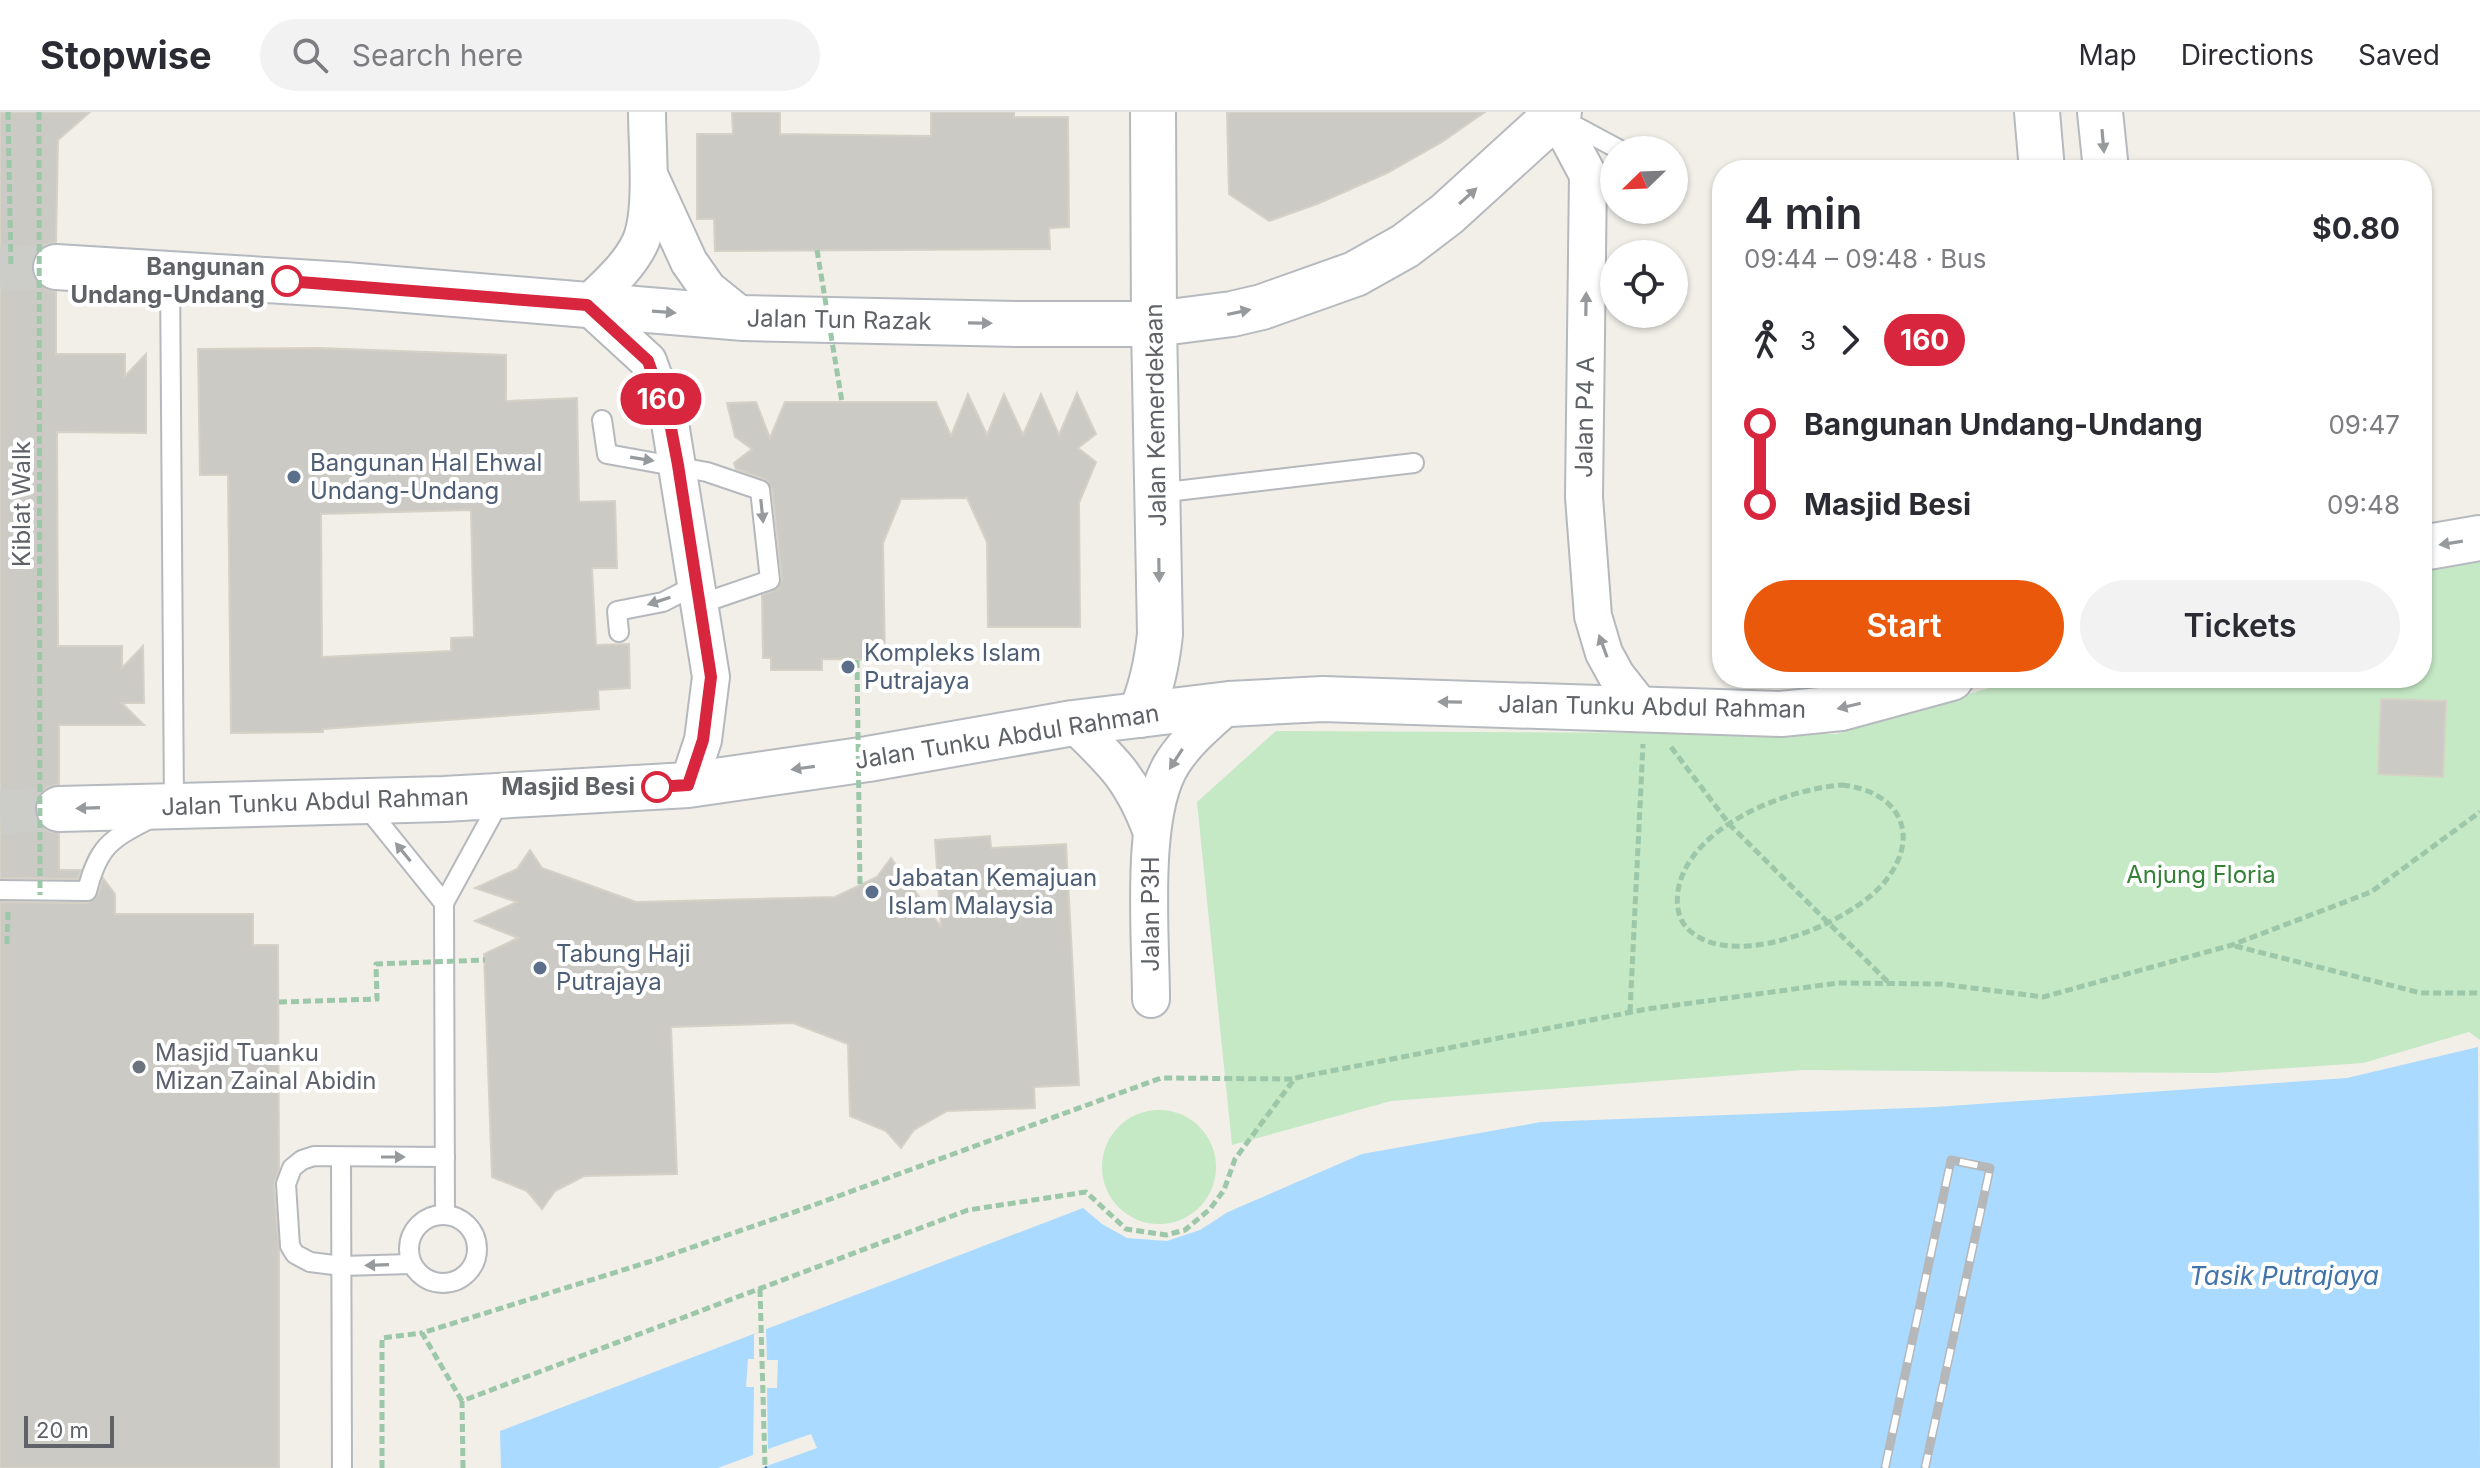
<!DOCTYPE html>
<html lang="en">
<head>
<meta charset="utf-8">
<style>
  body { margin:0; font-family:Inter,sans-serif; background:#f2f2f3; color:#2b2b33; height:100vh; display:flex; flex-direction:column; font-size:30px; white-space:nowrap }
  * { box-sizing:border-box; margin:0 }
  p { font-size:26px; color:#7c7c81 }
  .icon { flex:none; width:44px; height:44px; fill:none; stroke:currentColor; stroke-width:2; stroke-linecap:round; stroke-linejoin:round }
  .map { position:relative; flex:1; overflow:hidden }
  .drawer { position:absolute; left:1712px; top:48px; width:720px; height:528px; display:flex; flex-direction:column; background:#fff; border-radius:32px; box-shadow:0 2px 6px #0004 }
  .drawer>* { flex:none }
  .badge { padding:0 16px; border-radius:26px; font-size:28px; line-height:52px }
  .needle { width:52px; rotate:247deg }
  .buttons { position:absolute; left:1600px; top:24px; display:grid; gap:16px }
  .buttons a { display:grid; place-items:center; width:88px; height:88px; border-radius:50%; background:#fff; box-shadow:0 2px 6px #0004; font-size:40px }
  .scale { position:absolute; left:24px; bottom:20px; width:90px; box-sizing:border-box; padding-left:8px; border:4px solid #5f6368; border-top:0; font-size:22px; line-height:28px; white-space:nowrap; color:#5f6368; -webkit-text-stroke:6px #fff; paint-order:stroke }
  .map>.badge { position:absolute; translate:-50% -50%; box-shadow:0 0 0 4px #fff }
  .legs { display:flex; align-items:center; gap:12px; height:88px; padding:0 32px; font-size:26px }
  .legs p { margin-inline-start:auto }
  .overview { display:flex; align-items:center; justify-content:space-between; height:136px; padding:0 32px }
  h1 { font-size:44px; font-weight:600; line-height:60px }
  .cta { display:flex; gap:16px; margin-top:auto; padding:16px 32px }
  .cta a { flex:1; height:92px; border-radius:48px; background:#ea580c; color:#fff; font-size:32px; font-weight:600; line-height:92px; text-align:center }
  .cta a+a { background:#f2f2f3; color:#2b2b33 }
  ul { padding:0 32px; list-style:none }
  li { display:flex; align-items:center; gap:28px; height:80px; font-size:30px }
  li i { display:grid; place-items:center; width:12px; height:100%; margin:0 10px; background:currentColor }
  li i::after { content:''; width:20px; height:20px; margin:-10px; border:6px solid; border-radius:50%; background:#fff }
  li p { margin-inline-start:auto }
  li:first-child i { background:linear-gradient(#0000 50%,currentColor 0) }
  li:last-child i { background:linear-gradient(currentColor 50%,#0000 0) }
  header { display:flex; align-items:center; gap:48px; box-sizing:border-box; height:112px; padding:0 40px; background:#fff; border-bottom:2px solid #e1e1e2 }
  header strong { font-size:38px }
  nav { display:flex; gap:44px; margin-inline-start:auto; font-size:28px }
  .search { width:560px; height:72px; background:#f2f2f3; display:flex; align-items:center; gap:20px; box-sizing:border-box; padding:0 28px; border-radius:44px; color:#7c7c81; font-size:30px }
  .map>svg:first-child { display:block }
  .green { fill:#c5e8c5 }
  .water { fill:#aadaff }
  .pier { fill:#f1efe8 }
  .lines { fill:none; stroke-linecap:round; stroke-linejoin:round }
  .ferry { stroke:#4174aa; stroke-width:2; stroke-dasharray:10 8; stroke-linecap:butt }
  .building { fill:#cccac5; stroke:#d6d1c6; stroke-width:2; fill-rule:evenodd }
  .secondary-tunnel { stroke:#ccccc8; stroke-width:44; stroke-dasharray:44 22; stroke-linecap:butt }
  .lane-casing { stroke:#b5b8bc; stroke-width:22 }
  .street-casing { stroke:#b5b8bc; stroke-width:40 }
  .secondary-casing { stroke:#b6babf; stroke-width:48 }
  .path { stroke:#9cc7a9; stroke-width:5; stroke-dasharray:8 4; stroke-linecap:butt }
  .lane { stroke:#fff; stroke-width:18 }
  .street { stroke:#fff; stroke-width:36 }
  .secondary { stroke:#fff; stroke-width:44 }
  .rail-casing { stroke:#b6b7b8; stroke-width:9 }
  .rail { stroke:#fff; stroke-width:6; stroke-dasharray:18; stroke-linecap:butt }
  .path-bridge { stroke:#9cc7a9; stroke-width:5; stroke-dasharray:8 4; stroke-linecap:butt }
  .oneway { fill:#979a9d }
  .line-1-casing { stroke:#fff; stroke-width:18 }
  .line-1 { stroke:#d7263d; stroke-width:12 }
  .stop-1-dot { fill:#fff; stroke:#d7263d; stroke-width:4 }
  .service-dot { fill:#5c6f8a; stroke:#fff; stroke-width:3 }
  .worship-dot { fill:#6b7280; stroke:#fff; stroke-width:3 }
  .labels { text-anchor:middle; stroke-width:8; stroke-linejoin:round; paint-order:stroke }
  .stop-label { font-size:24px; font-weight:bold; fill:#5f6368; stroke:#fff; text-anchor:end }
  .street-label { font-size:24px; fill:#5f6368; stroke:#fff }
  .service-label { font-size:24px; fill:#4e5e75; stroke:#fff; text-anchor:start }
  .park-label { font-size:24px; fill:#348238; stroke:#fff }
  .worship-label { font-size:24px; fill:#5b616d; stroke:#fff; text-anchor:start }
  .water-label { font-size:26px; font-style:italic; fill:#4174aa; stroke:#fff }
</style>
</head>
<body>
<header>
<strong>Stopwise</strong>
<div class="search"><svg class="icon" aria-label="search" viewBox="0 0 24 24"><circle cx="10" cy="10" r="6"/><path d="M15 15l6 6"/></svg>Search here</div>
<nav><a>Map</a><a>Directions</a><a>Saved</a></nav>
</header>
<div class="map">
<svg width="2480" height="1356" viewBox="0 0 2480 1356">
  <rect width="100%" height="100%" fill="#f1efe8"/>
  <!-- green -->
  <g class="green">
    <path d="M2480,450v478l-11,-8 -106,31 -149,10 -411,-3 -412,31 -159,44 -35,-343 79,-71 560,3 186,-56h400v-109z"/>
    <circle cx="1159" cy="1055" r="57"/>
  </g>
  <!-- water -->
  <path class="water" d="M2478,935l2,421h-1979l-1,-37 583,-223 19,16 25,14 40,3 33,-11 28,-18 134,-58 179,-32 395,-15 411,-29z"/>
  <!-- pier -->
  <path class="pier" d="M766,1217l1,31h11l-1,28h-10l1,61 43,-15 6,14 -56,20h-43l35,-13 1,-68h-8l2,-28h6v-25z"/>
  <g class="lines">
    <!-- ferry -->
    <path class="ferry" d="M765,1355l2,1"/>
  </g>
  <!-- building -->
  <g class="building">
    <path d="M0,0h90l-32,28 -2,102 -12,3 -9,9 -4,12 2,11 10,11 13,4v62h69v22l21,-22v79l-89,-1 1,214h64v22l21,-22 1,57h-22l22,22h-85v59l-12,3 -10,11 -3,11 3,12 9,9 13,4v36h22l-3,9 -78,-1z"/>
    <path d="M732,0h48v22l151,2v-24h83v5h54l1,110 -20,1 1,21 -335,2 -1,-32h-17v-85h36z"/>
    <path d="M1227,0h258l-43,30 -55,31 -70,31 -48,17 -40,-27z"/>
    <path d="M319,236l187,7v46l71,-3 2,104 36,-1 2,67h-25l4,77 33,-1 1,44 -32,2 1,19 -276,20v3l-92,1 -3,-258h-28l-2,-126zM471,398l3,127 -23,1v13l-129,6 -1,-143z"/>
    <path d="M1077,281l19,41 -18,14 18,14 -17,41 1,124h-92l-1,-85 -20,-44 -66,1 -18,44 2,117 -63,-1v11h-51v-12h-8l-1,-63 16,-6 4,-10 -10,-90 -7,-10 -29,-10 -2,-6 18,-14 -17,-12 -8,-34 29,-1 14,36 15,-36h151l15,34 17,-42 19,41 17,-41 19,41 18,-41 18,41z"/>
    <path d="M2381,587l65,2 -3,76 -65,-3z"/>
    <path d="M990,724l1,12 75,-4 13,241 -45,2 1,21 -88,3 -33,19 -13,18 -15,-17 -36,-15 -2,-72 -55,-21 -122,4 6,147 -93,2 -29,15 -13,18 -15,-18 -35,-14 -8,-223 34,-16 -43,-17 42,-19 -42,-14 42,-19 13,-19 12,18 94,34 199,-5 42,-20 14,-19 50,69 -6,-87z"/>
    <path d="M103,766l12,16v20h138v31h25l1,224 -5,16 5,65v218h-279v-566l88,1 10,-8z"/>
  </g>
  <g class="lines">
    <!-- secondary-tunnel -->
    <g class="secondary-tunnel">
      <path d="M0,156l56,-1"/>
      <path d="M0,700l59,-3"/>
    </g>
    <defs>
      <g id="lane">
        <path d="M1566,9l54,29"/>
        <path d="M170,162l4,532"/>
        <path d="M602,308l5,34 100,18 53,18 10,90 -70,24"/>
        <path d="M1158,381l256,-30"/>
        <path d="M619,520l-2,-21 46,-9 35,-18"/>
        <path d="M365,693l79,98"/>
        <path d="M0,778l87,1c11,-44 23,-52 63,-72"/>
        <path d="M341,1045l1,311"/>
        <circle cx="443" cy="1137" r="34"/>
        <path d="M445,1103l-1,-312 58,-106"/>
        <path d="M411,1152l-69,2 -32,-4 -15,-8 -5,-8 -4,-62 6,-16 10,-8 12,-4 131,1"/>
      </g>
      <g id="street">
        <path d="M647,0c0,34 7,101 -7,131 -12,25 -34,43 -53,62l61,56 22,62 41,254 -8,63 -15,45"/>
        <path d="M1556,3l32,60 -4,322 9,119 11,37 12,22 29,37"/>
        <path d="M651,67l38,83 19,27 36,29"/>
        <path d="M1073,611c39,38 58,54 78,107"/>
        <path d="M1151,887c0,-63 -12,-185 22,-237 15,-23 36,-40 56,-58"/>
      </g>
      <g id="secondary">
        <path d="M2037,0l5,58"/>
        <path d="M2100,0l6,58"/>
        <path d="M56,155l290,18 398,33 272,6h138l78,-10 30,-7 93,-33 50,-28 42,-32 112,-102"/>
        <path d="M2422,436l58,-10"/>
        <path d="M1140,603c12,-27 17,-52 20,-81l-6,-310 -1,-212"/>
        <path d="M59,697l385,-10 244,-14 180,-26 205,-36 156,-19 94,-5 458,15 60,-6 110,-30"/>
      </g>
    </defs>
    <!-- lane casing -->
    <use href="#lane" class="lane-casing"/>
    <!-- street casing -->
    <use href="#street" class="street-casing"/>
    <!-- secondary casing -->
    <use href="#secondary" class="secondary-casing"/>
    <!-- path -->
    <g class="path">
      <path d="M8,0l3,155"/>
      <path d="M1671,635l59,78 159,158"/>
      <path d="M1842,673c55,6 80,47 45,94 -32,43 -152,94 -198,51 -11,-10 -13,-25 -11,-39 10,-64 108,-102 164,-106z"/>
      <path d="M7,832l1,-32"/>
      <path d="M2235,834l186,47h59"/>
      <path d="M1630,900l13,-268"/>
      <path d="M760,1177l5,178"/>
      <path d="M462,1289l-40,-68 236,-74 145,-50 358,-131 133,1"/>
      <path d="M382,1356v-130l40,-5"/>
      <path d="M463,1356l-1,-67 506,-191 118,-18 40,37 40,6 19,-5 25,-21 14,-19 11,-31 60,-81 352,-69 191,-26 103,1 102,13 189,-52 139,-53 109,-80"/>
    </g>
    <!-- lane -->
    <use href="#lane" class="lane"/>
    <!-- street -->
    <use href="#street" class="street"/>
    <!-- secondary -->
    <use href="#secondary" class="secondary"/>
    <defs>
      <path id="rail" d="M1885,1356l66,-308 39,8 -65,300"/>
    </defs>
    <!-- rail casing -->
    <use href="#rail" class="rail-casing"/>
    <!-- rail -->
    <use href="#rail" class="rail"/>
    <!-- path-bridge -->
    <g class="path-bridge">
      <path d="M39,0l1,783"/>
      <path d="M817,138l25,152"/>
      <path d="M857,548l3,225"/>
      <path d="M279,890l98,-3 -1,-35 109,-4"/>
    </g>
  </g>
  <!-- one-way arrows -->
  <defs><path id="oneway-solid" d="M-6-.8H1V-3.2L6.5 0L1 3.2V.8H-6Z" transform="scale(2)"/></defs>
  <g class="oneway">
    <use href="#oneway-solid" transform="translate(2103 29) rotate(85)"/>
    <use href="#oneway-solid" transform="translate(1468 84) rotate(-42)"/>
    <use href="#oneway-solid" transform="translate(1586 192) rotate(-89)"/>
    <use href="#oneway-solid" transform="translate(664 200) rotate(4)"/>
    <use href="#oneway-solid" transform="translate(1239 200) rotate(-12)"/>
    <use href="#oneway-solid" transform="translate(980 211) rotate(1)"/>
    <use href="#oneway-solid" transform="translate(642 347) rotate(9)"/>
    <use href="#oneway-solid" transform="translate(762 399) rotate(84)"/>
    <use href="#oneway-solid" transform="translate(2451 431) rotate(171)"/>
    <use href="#oneway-solid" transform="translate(1159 458) rotate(89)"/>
    <use href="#oneway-solid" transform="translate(659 489) rotate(162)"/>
    <use href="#oneway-solid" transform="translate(1603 534) rotate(-110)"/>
    <use href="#oneway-solid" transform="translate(1450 590) rotate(-179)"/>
    <use href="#oneway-solid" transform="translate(1849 594) rotate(167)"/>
    <use href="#oneway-solid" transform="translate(1176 647) rotate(123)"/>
    <use href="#oneway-solid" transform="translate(803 656) rotate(172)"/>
    <use href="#oneway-solid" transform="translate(88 696) rotate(178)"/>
    <use href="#oneway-solid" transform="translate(403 740) rotate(-129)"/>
    <use href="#oneway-solid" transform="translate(393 1045)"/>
    <use href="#oneway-solid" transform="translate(377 1153) rotate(178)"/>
  </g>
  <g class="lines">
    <defs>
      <path id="line-1" d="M287,169l300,24 61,56 22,62 8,42 33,212 -8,63 -15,45 -31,2"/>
    </defs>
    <!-- line-1 casing -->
    <use href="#line-1" class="line-1-casing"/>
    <!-- line-1 -->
    <use href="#line-1" class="line-1"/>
  </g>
  <!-- markers -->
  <g class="stop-1-dot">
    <circle cx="287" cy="169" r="14"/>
    <circle cx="657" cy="675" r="14"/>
  </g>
  <g class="service-dot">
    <circle cx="294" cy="365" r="8"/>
    <circle cx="848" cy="555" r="8"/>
    <circle cx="872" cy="780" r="8"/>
    <circle cx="540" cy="856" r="8"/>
  </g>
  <circle class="worship-dot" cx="139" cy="955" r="8"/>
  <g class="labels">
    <!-- stop labels -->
    <g class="stop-label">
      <text x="265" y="163">Bangunan<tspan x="265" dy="28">Undang-Undang</tspan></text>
      <text x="635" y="683">Masjid Besi</text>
    </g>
    <!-- street labels -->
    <g class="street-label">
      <text transform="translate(839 208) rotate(1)" y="8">Jalan Tun Razak</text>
      <text transform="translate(1156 303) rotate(-91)" y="8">Jalan Kemerdekaan</text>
      <text transform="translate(1585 305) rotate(-89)" y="8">Jalan P4 A</text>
      <text transform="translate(22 392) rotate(-90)" y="8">Kiblat Walk</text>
      <text transform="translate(1652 595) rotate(1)" y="8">Jalan Tunku Abdul Rahman</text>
      <text transform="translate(1007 625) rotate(-9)" y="8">Jalan Tunku Abdul Rahman</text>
      <text transform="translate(315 690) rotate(-2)" y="8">Jalan Tunku Abdul Rahman</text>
      <text transform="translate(1151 802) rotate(-90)" y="8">Jalan P3H</text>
    </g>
    <!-- service labels -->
    <g class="service-label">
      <text x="310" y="359">Bangunan Hal Ehwal<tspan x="310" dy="28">Undang-Undang</tspan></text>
      <text x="864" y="549">Kompleks Islam<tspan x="864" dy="28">Putrajaya</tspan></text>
      <text x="888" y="774">Jabatan Kemajuan<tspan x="888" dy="28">Islam Malaysia</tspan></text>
      <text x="556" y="850">Tabung Haji<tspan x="556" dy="28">Putrajaya</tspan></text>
    </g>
    <!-- park labels -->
    <g class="park-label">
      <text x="2201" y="771">Anjung Floria</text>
    </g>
    <!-- worship labels -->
    <g class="worship-label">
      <text x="155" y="949">Masjid Tuanku<tspan x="155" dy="28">Mizan Zainal Abidin</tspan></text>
    </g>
    <!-- water labels -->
    <g class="water-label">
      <text x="2284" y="1173">Tasik Putrajaya</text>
    </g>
  </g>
</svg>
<div class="buttons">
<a><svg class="needle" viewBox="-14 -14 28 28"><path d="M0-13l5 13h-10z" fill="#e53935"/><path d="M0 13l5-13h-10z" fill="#7c7c81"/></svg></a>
<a><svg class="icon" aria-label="locate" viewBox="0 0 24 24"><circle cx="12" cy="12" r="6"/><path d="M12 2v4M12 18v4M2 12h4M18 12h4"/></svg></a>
</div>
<div class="scale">20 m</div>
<b class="badge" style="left:661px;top:287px;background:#d7263d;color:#fff">160</b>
<section class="drawer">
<div class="overview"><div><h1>4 min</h1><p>09:44 – 09:48 · Bus</p></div><b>$0.80</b></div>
<div class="legs"><svg class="icon" aria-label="walk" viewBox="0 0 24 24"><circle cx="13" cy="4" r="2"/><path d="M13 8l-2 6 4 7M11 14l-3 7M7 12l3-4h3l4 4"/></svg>3<svg class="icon" aria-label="forward" viewBox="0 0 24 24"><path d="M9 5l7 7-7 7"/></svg><b class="badge" style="background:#d7263d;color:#fff">160</b></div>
<ul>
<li><i style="color:#d7263d"></i><b>Bangunan Undang-Undang</b><p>09:47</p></li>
<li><i style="color:#d7263d"></i><b>Masjid Besi</b><p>09:48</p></li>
</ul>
<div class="cta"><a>Start</a><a>Tickets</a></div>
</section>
</div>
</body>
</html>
